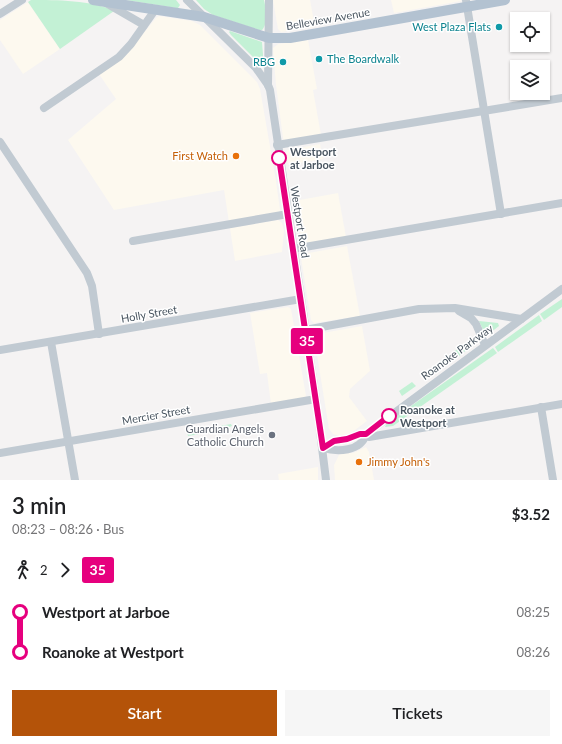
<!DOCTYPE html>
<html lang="en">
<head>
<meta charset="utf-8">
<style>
  body { margin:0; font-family:Lato,sans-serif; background:#f6f6f6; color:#202124; height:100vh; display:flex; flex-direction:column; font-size:15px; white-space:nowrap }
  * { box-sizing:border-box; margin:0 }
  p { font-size:13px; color:#757577 }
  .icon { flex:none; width:22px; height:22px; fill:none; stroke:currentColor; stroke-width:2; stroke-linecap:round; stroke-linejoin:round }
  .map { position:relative; height:480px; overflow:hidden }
  .side { display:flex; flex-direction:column; background:#fff; flex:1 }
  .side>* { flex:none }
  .badge { padding:0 8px; border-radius:3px; font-size:14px; line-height:26px }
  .tools { position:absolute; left:510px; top:12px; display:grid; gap:8px }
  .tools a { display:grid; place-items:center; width:40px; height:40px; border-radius:0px; background:#fff; box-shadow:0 1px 3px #0004; font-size:20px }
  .map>.badge { position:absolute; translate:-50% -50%; box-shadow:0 0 0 2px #fff }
  .legs { display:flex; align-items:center; gap:6px; height:44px; padding:0 12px; font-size:13px }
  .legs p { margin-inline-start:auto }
  .summary { display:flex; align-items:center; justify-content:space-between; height:68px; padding:0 12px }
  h1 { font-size:22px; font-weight:600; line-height:30px }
  .button { display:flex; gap:8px; margin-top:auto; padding:8px 12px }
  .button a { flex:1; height:46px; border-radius:0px; background:#b45309; color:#fff; font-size:16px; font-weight:600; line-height:46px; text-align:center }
  .button a+a { background:#f6f6f6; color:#202124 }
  ul { padding:0 12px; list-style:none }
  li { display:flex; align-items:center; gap:14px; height:40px; font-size:15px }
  li i { display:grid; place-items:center; width:6px; height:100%; margin:0 5px; background:currentColor }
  li i::after { content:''; width:10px; height:10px; margin:-5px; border:3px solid; border-radius:50%; background:#fff }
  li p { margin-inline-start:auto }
  li:first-child i { background:linear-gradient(#0000 50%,currentColor 0) }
  li:last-child i { background:linear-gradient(currentColor 50%,#0000 0) }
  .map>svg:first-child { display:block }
  .commercial { fill:#fdf9ef }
  .green { fill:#c3f1d5 }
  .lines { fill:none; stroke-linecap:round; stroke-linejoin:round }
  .minor { stroke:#c1cad2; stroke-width:8 }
  .major { stroke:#b3c2d1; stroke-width:10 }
  .line-1-casing { stroke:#fff; stroke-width:9 }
  .line-1 { stroke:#e6007e; stroke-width:6 }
  .culture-dot { fill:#0f9aa8; stroke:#fff; stroke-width:1.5 }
  .food-dot { fill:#e8710a; stroke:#fff; stroke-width:1.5 }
  .stop-1-dot { fill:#fff; stroke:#e6007e; stroke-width:2 }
  .worship-dot { fill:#6b7280; stroke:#fff; stroke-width:1.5 }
  .labels { text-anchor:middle; stroke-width:3; stroke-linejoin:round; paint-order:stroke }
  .street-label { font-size:11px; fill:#4a5661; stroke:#fff }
  .culture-label { font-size:11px; fill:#0d838f; stroke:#fff; text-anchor:end }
  .stop-label { font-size:11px; font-weight:bold; fill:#4a5661; stroke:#fff; text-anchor:start }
  .food-label { font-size:11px; fill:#c56008; stroke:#fff; text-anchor:end }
  .worship-label { font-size:11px; fill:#5b616d; stroke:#fff; text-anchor:end }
</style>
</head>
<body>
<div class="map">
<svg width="562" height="480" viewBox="0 0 562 480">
  <rect width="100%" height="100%" fill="#f5f3f3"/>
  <!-- commercial -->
  <g class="commercial">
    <path d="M273,0h37l5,27 -34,5 -3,-3z"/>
    <path d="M391,0h70v1l-67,12z"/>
    <path d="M28,2l32,47 -37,25 -23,-34v-20z"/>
    <path d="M159,16l33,5 8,4 57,57 3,7 16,92 4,29 -1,3 -50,9 -5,-32 -110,20 -46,-70 48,-41 -17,-25 27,-19 30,-37z"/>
    <path d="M308,40l9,49 -4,1 8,45 -37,6 -1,-3 -7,-53 -3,-37 5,-4z"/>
    <path d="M320,144l3,15 -35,6 -2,-12 1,-3z"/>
    <path d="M338,193l8,44 -44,7 -8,-43z"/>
    <path d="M278,220l4,3 2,8 -2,21 -47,9 -5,-33z"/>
    <path d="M347,246l13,70 -46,7 -3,-3 -10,-62v-3l2,-1z"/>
    <path d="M288,307l3,2 15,87 -1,2 -34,6 -4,-31 -7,1 -10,-61z"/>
    <path d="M362,326l8,45 -20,18 -1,8 18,24 -16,12 -7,3h-5l-6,-2 -4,-5 -15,-93 3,-2z"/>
    <path d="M366,447l3,5 5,28h-39l-1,-15 5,-10 4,-2h10z"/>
    <path d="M318,467v13h-39l-1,-6z"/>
  </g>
  <!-- green -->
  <g class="green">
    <path d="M31,0c25,0 61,0 83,11l-54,38 -32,-47z"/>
    <path d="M126,0h50l4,5 -2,3h-2z"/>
    <path d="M196,0h68c2,8 4,24 -2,30h-3l-46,-15 -9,-6z"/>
    <path d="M230,31l32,11 2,26 -33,-33 -2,-3z"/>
    <path d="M562,299v8l-18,13 -4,-6z"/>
    <path d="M539,315l3,6 -44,31 -3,-5z"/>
    <path d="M479,321l19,2 1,3 -13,10z"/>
    <path d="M478,335l1,6 -15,11 -3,-5z"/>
    <path d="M459,348l4,5 -35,25 -3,-5z"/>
    <path d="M493,348l4,5 -104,73 -8,1 2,-4z"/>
    <path d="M412,382l4,4 -14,10 -3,-5z"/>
    <path d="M231,424l1,2 -3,1v2l-41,7 -1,-4z"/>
  </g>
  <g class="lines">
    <!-- minor -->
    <g class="minor">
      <path d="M187,0l69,68 12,17 2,5 46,309 10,81"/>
      <path d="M466,0l35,214"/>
      <path d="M106,3l38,22"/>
      <path d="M0,14l22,-14"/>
      <path d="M268,85l1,-85"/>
      <path d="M44,108l75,-51 12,-13 24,-34"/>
      <path d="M0,142l87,131 5,13 7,48"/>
      <path d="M277,145l285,-47"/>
      <path d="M133,241l155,-27"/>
      <path d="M293,249l269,-46"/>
      <path d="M459,311l12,7 5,6 9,21"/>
      <path d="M305,330l114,-21 36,-1 66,11"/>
      <path d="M51,342l24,138"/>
      <path d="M0,350l301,-51"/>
      <path d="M541,407l12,73"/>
      <path d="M366,434l3,3 193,-33"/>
      <path d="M323,448c14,4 38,4 43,-14l196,-145"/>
      <path d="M323,448l11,-7 13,-2 12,-5h7"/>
      <path d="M0,453l316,-54"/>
    </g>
    <!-- major -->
    <path class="major" d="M93,0l111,17 65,21h21l215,-38"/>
  </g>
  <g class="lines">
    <defs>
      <path id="line-1" d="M279,158l44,290 11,-7 13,-2 13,-5h6l23,-18"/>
    </defs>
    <!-- line-1 casing -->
    <use href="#line-1" class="line-1-casing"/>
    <!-- line-1 -->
    <use href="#line-1" class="line-1"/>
  </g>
  <!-- markers -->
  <g class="culture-dot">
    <circle cx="499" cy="27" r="4"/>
    <circle cx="319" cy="59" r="4"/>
    <circle cx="283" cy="62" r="4"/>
  </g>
  <g class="food-dot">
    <circle cx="236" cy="156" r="4"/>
    <circle cx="359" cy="462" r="4"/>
  </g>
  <g class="stop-1-dot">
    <circle cx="279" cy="158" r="7"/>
    <circle cx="389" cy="416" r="7"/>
  </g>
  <circle class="worship-dot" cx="272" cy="435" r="4"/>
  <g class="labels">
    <!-- street labels -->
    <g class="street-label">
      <text transform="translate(328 19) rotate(-10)" y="4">Belleview Avenue</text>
      <text transform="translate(300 222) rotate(81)" y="4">Westport Road</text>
      <text transform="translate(149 314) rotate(-10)" y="4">Holly Street</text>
      <text transform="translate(457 352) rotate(-36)" y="4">Roanoke Parkway</text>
      <text transform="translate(156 415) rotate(-10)" y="4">Mercier Street</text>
    </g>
    <!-- culture labels -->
    <g class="culture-label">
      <text x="491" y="31">West Plaza Flats</text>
      <text x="327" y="63" text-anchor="start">The Boardwalk</text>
      <text x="275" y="66">RBG</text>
    </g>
    <!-- stop labels -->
    <g class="stop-label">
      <text x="290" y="156">Westport<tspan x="290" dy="13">at Jarboe</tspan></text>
      <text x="400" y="414">Roanoke at<tspan x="400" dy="13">Westport</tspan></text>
    </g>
    <!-- food labels -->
    <g class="food-label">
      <text x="228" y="160">First Watch</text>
      <text x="367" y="466" text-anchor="start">Jimmy John's</text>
    </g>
    <!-- worship labels -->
    <g class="worship-label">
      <text x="264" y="433">Guardian Angels<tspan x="264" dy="13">Catholic Church</tspan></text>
    </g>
  </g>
</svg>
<div class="tools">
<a><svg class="icon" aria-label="locate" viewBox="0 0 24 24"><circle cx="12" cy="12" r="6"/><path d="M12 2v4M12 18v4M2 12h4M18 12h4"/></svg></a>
<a><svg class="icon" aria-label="layers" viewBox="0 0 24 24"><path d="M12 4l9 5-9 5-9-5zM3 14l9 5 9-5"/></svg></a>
</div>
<b class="badge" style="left:307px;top:341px;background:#e6007e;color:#fff">35</b>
</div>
<section class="side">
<div class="summary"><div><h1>3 min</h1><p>08:23 – 08:26 · Bus</p></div><b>$3.52</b></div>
<div class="legs"><svg class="icon" aria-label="walk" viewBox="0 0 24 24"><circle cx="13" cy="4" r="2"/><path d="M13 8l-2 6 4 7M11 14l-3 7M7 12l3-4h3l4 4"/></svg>2<svg class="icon" aria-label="forward" viewBox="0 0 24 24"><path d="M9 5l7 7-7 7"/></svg><b class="badge" style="background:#e6007e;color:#fff">35</b></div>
<ul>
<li><i style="color:#e6007e"></i><b>Westport at Jarboe</b><p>08:25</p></li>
<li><i style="color:#e6007e"></i><b>Roanoke at Westport</b><p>08:26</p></li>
</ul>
<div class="button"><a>Start</a><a>Tickets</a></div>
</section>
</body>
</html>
